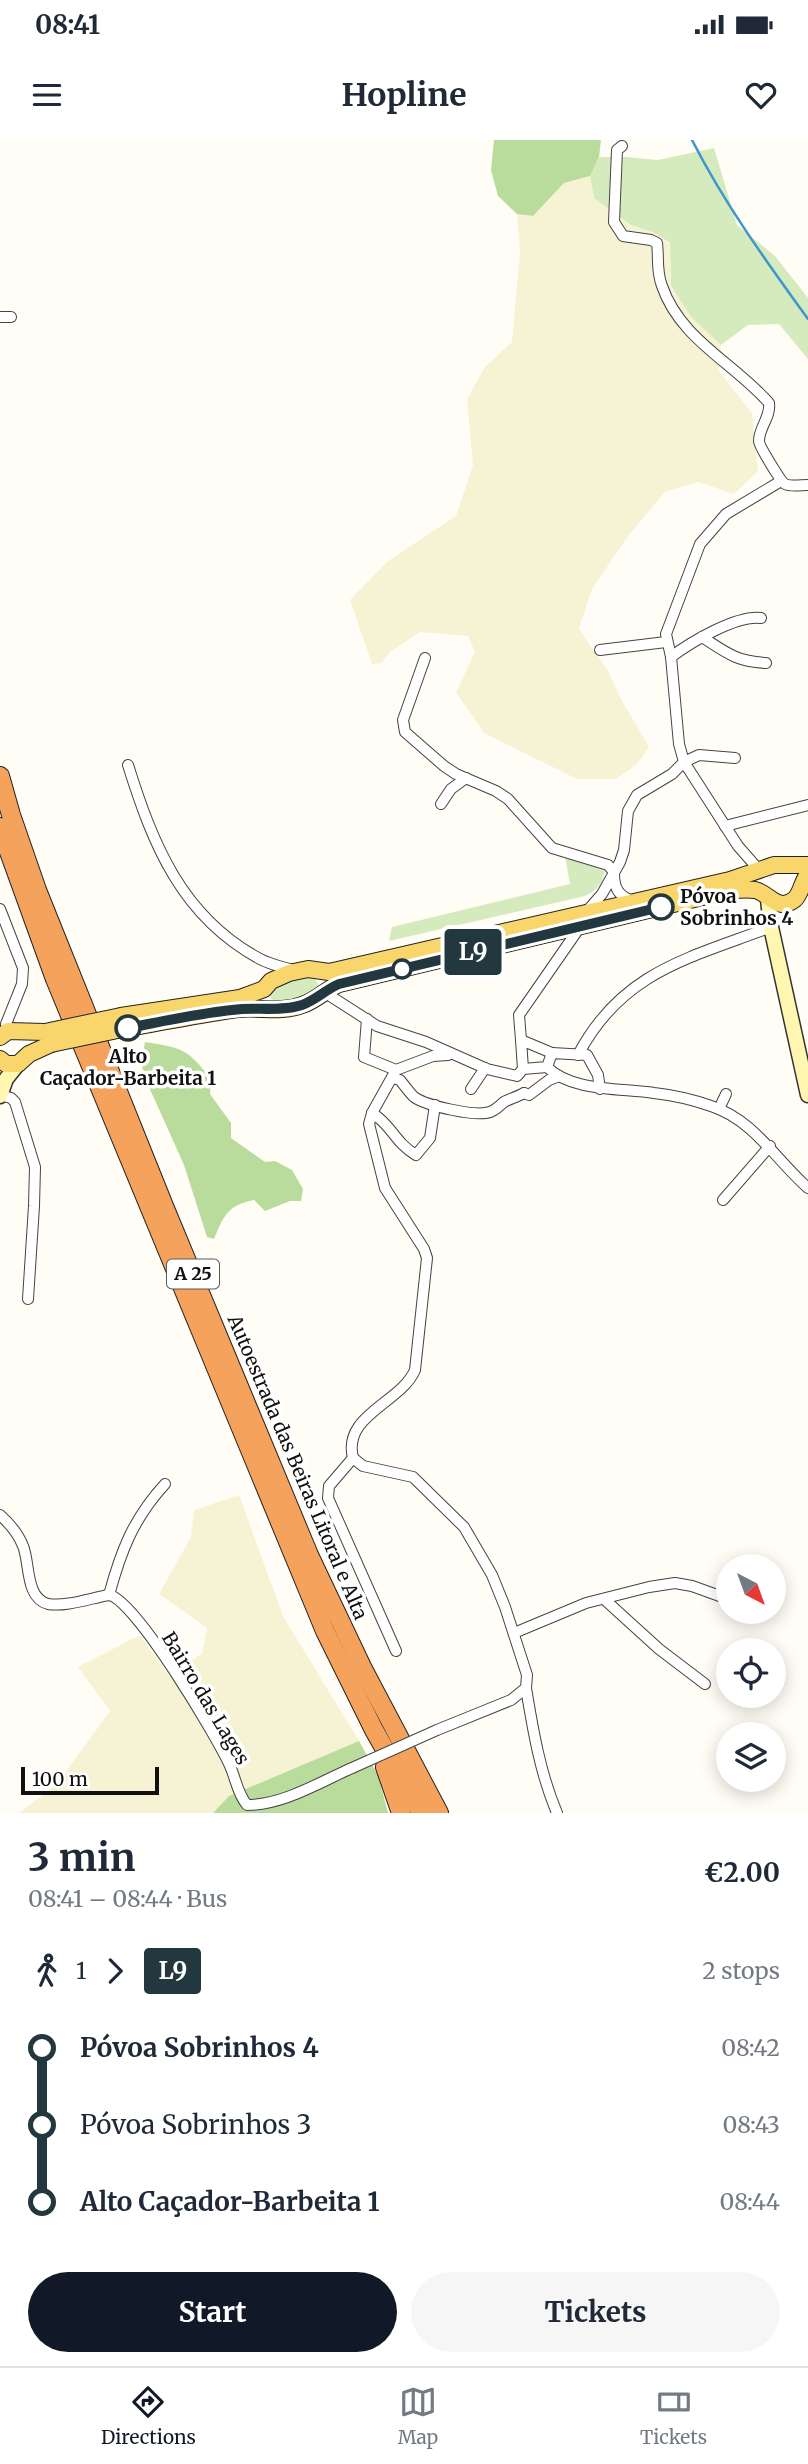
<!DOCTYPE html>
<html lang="en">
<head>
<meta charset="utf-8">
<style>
  body { margin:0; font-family:Merriweather,serif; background:#f6f6f7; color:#1f2937; height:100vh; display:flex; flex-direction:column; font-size:26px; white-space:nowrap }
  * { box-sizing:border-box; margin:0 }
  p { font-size:23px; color:#747a83 }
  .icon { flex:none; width:38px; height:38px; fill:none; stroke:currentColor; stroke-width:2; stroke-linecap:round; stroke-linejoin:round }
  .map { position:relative; height:1673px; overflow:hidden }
  .side { display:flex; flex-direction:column; background:#fff; flex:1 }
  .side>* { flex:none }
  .badge { padding:0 14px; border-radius:5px; font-size:24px; line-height:46px }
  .needle { width:46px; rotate:139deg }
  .controls { position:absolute; left:716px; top:1414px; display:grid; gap:14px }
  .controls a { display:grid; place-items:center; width:70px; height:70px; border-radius:50%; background:#fff; box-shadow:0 4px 18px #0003; font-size:35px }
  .scale { position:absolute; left:21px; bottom:18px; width:138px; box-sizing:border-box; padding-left:7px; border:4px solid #111; border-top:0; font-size:19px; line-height:24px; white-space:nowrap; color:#111; -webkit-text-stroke:5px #fff; paint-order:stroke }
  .map>.badge { position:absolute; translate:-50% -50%; box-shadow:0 0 0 4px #fff }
  .legs { display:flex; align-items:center; gap:10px; height:77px; padding:0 28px; font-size:23px }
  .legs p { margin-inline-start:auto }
  .headline { display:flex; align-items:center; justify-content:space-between; height:119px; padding:0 28px }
  h1 { font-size:38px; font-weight:700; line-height:52px }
  .button { display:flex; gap:14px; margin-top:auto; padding:14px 28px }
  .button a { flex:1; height:80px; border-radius:42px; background:#111827; color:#fff; font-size:28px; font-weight:700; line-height:80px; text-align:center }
  .button a+a { background:#f6f6f7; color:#1f2937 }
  ul { padding:0 28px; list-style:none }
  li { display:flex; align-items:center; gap:24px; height:77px; font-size:26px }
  li i { display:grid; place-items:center; width:10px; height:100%; margin:0 9px; background:currentColor }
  li i::after { content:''; width:18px; height:18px; margin:-9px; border:5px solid; border-radius:50%; background:#fff }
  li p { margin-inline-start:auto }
  li:first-child i { background:linear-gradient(#0000 50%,currentColor 0) }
  li:last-child i { background:linear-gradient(currentColor 50%,#0000 0) }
  .status { display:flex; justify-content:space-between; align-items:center; height:49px; padding:0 35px; background:#fff; direction:ltr }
  .status svg { height:19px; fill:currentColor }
  header { display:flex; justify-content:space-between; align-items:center; height:91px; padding:0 28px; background:#fff; font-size:32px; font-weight:700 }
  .dock { display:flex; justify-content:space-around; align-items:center; height:98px; border-top:2px solid #e0e1e3; background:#fff; font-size:19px; color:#747a83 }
  .dock a { display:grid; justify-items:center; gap:4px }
  .dock .active { color:#111827 }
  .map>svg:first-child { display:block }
  .farmland { fill:#f6f3d4 }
  .green { fill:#d5ebbd }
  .forest { fill:#b9dc9c }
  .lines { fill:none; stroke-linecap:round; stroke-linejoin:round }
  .stream { stroke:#3f96cf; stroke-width:2.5 }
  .street-casing { stroke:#444; stroke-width:12 }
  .secondary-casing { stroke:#333; stroke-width:17 }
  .primary-casing { stroke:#222; stroke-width:18 }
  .highway-casing { stroke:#222; stroke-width:20 }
  .street { stroke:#fff; stroke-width:10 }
  .secondary { stroke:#fff6b0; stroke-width:14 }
  .primary { stroke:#f9d66b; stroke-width:16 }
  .highway { stroke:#f5a25d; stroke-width:18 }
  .street-bridge-casing { stroke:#444; stroke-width:12; stroke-linecap:butt }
  .primary-bridge-casing { stroke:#222; stroke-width:18; stroke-linecap:butt }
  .street-bridge { stroke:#fff; stroke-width:10 }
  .primary-bridge { stroke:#f9d66b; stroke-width:16 }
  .line-1-casing { stroke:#fff; stroke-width:16 }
  .line-1 { stroke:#22383e; stroke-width:10 }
  .stop-1-dot { fill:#fff; stroke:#22383e; stroke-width:3.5 }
  .labels { text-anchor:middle; stroke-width:7; stroke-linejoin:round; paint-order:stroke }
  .shield { fill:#fff; stroke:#585858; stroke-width:2 }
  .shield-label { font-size:18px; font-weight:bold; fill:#111 }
  .stop-label { font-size:19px; font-weight:bold; fill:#111; stroke:#fff; text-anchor:start }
  .street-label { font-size:19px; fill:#111; stroke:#fff }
</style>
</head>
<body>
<div class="status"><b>08:41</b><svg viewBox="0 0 49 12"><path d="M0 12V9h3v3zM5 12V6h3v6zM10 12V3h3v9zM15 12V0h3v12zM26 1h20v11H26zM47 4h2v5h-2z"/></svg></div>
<header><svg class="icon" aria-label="menu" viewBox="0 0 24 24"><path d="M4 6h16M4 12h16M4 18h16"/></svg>Hopline<svg class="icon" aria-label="heart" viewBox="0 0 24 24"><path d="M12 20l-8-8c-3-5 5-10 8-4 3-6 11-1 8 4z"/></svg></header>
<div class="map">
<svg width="808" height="1673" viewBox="0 0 808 1673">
  <rect width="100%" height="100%" fill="#fffdf5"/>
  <!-- farmland -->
  <g class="farmland">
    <path d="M590,36l4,22 37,27 22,7 17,12 1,42 20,31 30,28 -2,26 33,42 6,58 -24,23 -36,-12 -33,10 -37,44 -36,53 -13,40 29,42 13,28 28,48 -12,17 -21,15h-39l-93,-46 -28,-41 19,-40 -7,-16 -48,-4 -30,20 -8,11 -10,1 -22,-64 38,-39 68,-45 17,-51 -6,-66 18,-32 27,-25 8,-90 -3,-38 16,2 31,-33z"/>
    <path d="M239,1355l44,121 76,125 -130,55 -16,17h-194l38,-29 53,-73 -32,-44 62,-32 30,42 32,-24 5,-25 -48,-34 32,-57 3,-27z"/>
  </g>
  <!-- green -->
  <g class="green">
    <path d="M714,8l23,77 38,31 33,42v61l-29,-35 -31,1 -27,20 -30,-28 -20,-31 -1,-43 -17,-11 -22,-7 -37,-27 -4,-22 9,-19h27l32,3z"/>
    <path d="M565,717l40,14c-3,14 -8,19 -20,25l-196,45 3,-14 178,-43z"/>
    <path d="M313,837l6,8c-7,12 -35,21 -48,14l-1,-5c8,-12 30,-15 43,-17z"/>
  </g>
  <!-- forest -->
  <g class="forest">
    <path d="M494,0h107l-2,17 -9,19 -26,7 -31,33 -16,-2 -19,-18 -7,-26z"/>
    <path d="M145,902c37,6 42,6 66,37l-1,15 21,29v15l34,24 10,-1 17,9 11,19 -2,12h-11l-25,10 -11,-11c-26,5 -30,15 -40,39l-7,-2 -23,-72 -35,-78 -8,-23z"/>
    <path d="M359,1601l19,34 10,38h-175l16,-17z"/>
  </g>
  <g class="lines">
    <!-- stream -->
    <path class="stream" d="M692,0c32,63 74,121 116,179"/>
    <defs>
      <g id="street">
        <path d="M622,6l-5,4 -3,72 9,14 28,4 6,3c2,15 -1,28 5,43 18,53 72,77 107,117 2,14 -10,24 -10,38 0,5 22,41 26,43 6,3 16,1 23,1"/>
        <path d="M0,177h11"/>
        <path d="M702,497c25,16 33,24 64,26"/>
        <path d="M600,510l66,-8"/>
        <path d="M671,517c20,-15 65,-42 90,-39"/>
        <path d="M425,518l-22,62 2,12 39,34 12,8 40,17 12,8 44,49 56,17 6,7"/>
        <path d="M128,625c25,80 54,152 132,194 11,6 24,8 36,12"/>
        <path d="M441,664l10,-15 15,-11"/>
        <path d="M725,686l83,-21"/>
        <path d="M760,731l-22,-25 -54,-84 -5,-18 -8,-87 -5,-23 34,-90 26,-30 55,-33"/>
        <path d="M614,733c0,15 4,23 19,28"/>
        <path d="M0,769l23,59 -1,16 -16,40 2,7"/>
        <path d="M588,770l14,-16 18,-32 4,-12 4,-39 9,-16 35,-21 12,-12 15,-7 36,3"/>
        <path d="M324,852l53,34 49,16 61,27 30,7 6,-7"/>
        <path d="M367,879l-3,38 32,13"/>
        <path d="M521,900l-2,-25 61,-88"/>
        <path d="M578,915c44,-84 112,-97 193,-128"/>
        <path d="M547,927c25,25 74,21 107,26 18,2 40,7 57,13 43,14 65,54 97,82"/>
        <path d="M523,929l24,-2 5,-14 35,2 11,20 2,14"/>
        <path d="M523,929l-2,-29 31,13"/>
        <path d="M396,930l37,-14 15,-1"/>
        <path d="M392,938l8,2c4,5 9,12 14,17 13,9 62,20 76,15 6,-2 9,-6 14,-10 5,-3 13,-5 20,-9"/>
        <path d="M471,949l14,-21"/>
        <path d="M524,953l5,2 20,-15 8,-3"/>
        <path d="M0,955l11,3 4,4 20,65 -1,39 -6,93"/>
        <path d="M719,969l7,-15"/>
        <path d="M372,973c20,12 22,29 44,42l14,-17 5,-33"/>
        <path d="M723,1060l47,-54"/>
        <path d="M353,1318c-11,-43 48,-55 62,-88l12,-112 -3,-9 -39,-61 -16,-64 3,-11 24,-43"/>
        <path d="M353,1318l10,8 50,11 51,50 28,48 13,32 22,68 -1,13 -15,12 -74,30"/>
        <path d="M353,1318l-24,28 -1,12 68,153"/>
        <path d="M0,1375c9,8 18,18 23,31 7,16 2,52 25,58 18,3 43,-6 61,-9 12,-44 24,-76 56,-111"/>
        <path d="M109,1455c26,4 108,142 121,171 6,13 7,27 17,39 36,0 73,-23 105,-37"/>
        <path d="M604,1459l55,50 46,35"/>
        <path d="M514,1493l72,-30 63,-16 26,-4 17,3 36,13"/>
        <path d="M526,1548c7,42 14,85 31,125"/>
      </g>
      <g id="secondary">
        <path d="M768,759l3,28 37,168"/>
        <path d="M0,956l6,-17 12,-15"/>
      </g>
      <g id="primary">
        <path d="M121,876l119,-18 24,-9 7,-8 18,-8 19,-4 21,3 401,-92 44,-15h34"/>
        <path d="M127,888c37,-6 74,-14 111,-19 22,-2 44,4 64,-4 15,-5 23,-15 37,-21l393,-94c7,0 16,-1 23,0 14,3 23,23 40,9 6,-6 7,-17 13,-25"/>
        <path d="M0,897l8,-6 37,1"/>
        <path d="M0,919l6,5h12l11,-10 22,-10"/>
      </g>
      <g id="highway">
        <path d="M0,636l11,39 26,75 127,316 145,349 54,114 76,144"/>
        <path d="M0,687l55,152 270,652 49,99 47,83"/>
        <path d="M385,1627l16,46"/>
      </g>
    </defs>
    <!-- street casing -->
    <use href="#street" class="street-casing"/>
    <!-- secondary casing -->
    <use href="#secondary" class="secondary-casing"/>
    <!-- primary casing -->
    <use href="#primary" class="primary-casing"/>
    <!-- highway casing -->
    <use href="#highway" class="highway-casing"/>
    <!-- street -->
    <use href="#street" class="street"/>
    <!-- secondary -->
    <use href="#secondary" class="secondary"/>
    <!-- primary -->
    <use href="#primary" class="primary"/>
    <!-- highway -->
    <use href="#highway" class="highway"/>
    <defs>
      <path id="street-bridge" d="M352,1628l85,-38"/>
      <g id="primary-bridge">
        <path d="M45,892l76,-16"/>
        <path d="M51,904l76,-16"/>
      </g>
    </defs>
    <!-- street-bridge casing -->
    <use href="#street-bridge" class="street-bridge-casing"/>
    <!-- primary-bridge casing -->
    <use href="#primary-bridge" class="primary-bridge-casing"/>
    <!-- street-bridge -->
    <use href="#street-bridge" class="street-bridge"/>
    <!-- primary-bridge -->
    <use href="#primary-bridge" class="primary-bridge"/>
  </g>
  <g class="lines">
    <defs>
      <path id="line-1" d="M128,888c37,-7 76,-16 114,-19 19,-1 42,2 60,-4 14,-5 23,-15 37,-21l322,-77"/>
    </defs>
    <!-- line-1 casing -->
    <use href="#line-1" class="line-1-casing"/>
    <!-- line-1 -->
    <use href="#line-1" class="line-1"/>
  </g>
  <!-- markers -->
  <g class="stop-1-dot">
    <circle cx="661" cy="767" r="12"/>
    <circle cx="402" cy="829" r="9"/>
    <circle cx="128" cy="888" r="12"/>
  </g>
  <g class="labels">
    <!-- shield labels -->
    <rect class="shield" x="167" y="1119.5" width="52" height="29" rx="5"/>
    <g class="shield-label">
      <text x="193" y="1140">A 25</text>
    </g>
    <!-- stop labels -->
    <g class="stop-label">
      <text x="680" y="763">Póvoa<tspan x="680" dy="22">Sobrinhos 4</tspan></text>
      <text x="128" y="923" text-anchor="middle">Alto<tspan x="128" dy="22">Caçador-Barbeita 1</tspan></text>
    </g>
    <!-- street labels -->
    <g class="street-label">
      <text transform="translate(298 1327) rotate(67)" y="7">Autoestrada das Beiras Litoral e Alta</text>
      <text transform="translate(206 1558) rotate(59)" y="7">Bairro das Lages</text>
    </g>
  </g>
</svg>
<div class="controls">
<a><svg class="needle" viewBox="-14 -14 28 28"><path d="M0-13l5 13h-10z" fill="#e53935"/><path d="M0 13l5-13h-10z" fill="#747a83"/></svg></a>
<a><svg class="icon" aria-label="locate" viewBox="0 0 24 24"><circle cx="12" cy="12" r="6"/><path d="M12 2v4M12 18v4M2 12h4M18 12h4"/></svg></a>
<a><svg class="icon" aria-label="layers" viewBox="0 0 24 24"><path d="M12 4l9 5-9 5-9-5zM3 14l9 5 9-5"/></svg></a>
</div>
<div class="scale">100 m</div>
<b class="badge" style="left:473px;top:812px;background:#22383e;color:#fff">L9</b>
</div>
<section class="side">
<div class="headline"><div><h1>3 min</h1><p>08:41 – 08:44 · Bus</p></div><b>€2.00</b></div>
<div class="legs"><svg class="icon" aria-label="walk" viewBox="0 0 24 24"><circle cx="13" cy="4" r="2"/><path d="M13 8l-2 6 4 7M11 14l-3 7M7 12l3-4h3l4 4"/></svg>1<svg class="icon" aria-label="forward" viewBox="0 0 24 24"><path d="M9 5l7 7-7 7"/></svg><b class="badge" style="background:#22383e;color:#fff">L9</b><p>2 stops</p></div>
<ul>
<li><i style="color:#22383e"></i><b>Póvoa Sobrinhos 4</b><p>08:42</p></li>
<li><i style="color:#22383e"></i><span>Póvoa Sobrinhos 3</span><p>08:43</p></li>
<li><i style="color:#22383e"></i><b>Alto Caçador-Barbeita 1</b><p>08:44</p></li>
</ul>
<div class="button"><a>Start</a><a>Tickets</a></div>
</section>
<nav class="dock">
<a class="active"><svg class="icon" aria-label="directions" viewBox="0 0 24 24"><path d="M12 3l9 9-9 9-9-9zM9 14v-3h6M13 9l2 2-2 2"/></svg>Directions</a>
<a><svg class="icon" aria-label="map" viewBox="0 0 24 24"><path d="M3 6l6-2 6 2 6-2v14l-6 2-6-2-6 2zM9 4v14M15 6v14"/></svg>Map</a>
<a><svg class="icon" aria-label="tickets" viewBox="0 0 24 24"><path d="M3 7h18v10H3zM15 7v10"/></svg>Tickets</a>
</nav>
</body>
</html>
